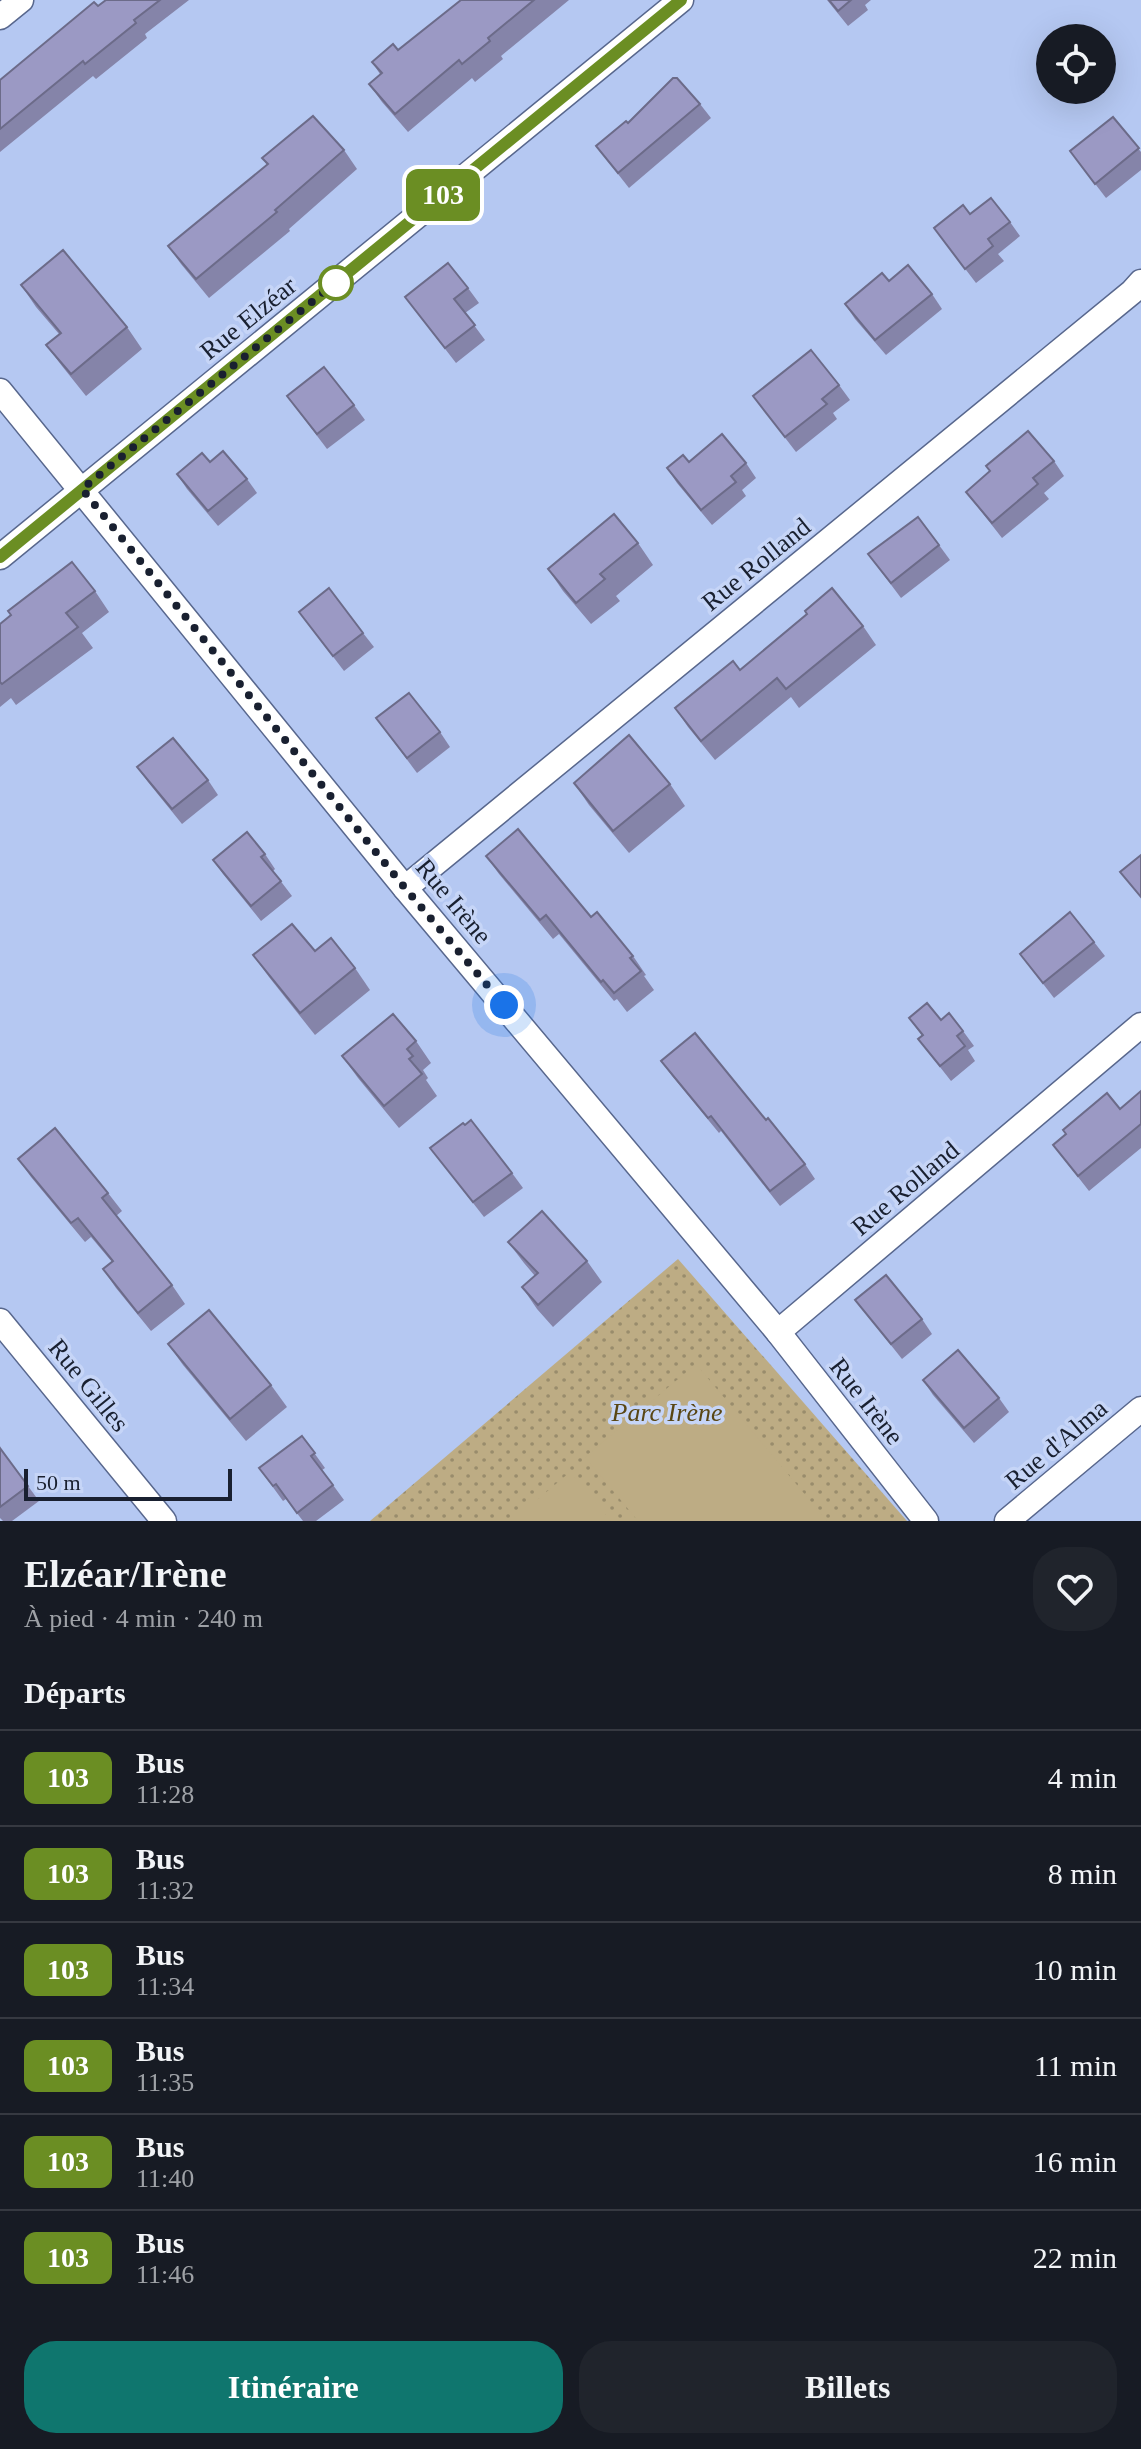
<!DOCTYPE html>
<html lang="fr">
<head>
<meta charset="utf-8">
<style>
  body { margin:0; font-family:"Times New Roman",serif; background:#20242c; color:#f1f3f6; height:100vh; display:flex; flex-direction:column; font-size:30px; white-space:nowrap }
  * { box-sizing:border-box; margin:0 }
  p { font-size:26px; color:#9ea1a6 }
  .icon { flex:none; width:44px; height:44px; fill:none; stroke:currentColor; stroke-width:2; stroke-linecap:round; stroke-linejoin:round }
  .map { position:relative; height:1521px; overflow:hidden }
  .sheet { display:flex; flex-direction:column; background:#171b24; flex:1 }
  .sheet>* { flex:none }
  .badge { padding:0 16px; border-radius:12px; font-size:28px; line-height:52px }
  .controls { position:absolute; left:1036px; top:24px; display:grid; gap:16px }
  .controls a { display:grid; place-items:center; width:80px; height:80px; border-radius:50%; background:#171b24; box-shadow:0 8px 32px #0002; font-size:40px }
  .scale { position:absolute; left:24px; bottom:20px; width:208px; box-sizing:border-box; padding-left:8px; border:4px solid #192030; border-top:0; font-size:22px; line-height:28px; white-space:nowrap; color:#192030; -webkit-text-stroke:6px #c6d5f7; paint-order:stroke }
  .you { position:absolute; width:40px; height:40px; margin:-20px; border:6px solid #fff; border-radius:50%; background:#1a73e8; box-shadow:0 0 0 12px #1a73e833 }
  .map>.badge { position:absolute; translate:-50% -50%; box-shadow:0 0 0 4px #fff }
  h2 { padding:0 24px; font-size:30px; line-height:72px }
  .round { display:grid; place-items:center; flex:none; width:84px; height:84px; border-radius:32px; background:#20242c }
  .overview { display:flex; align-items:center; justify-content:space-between; height:136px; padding:0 24px }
  h1 { font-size:38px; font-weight:700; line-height:60px }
  .cta { display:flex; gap:16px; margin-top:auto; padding:16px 24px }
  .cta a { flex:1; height:92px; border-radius:32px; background:#0f766e; color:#fff; font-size:32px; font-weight:700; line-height:92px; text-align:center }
  .cta a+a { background:#20242c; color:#f1f3f6 }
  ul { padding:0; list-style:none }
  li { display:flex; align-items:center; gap:24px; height:96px; padding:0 24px; border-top:2px solid #363941 }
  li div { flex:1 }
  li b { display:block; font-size:30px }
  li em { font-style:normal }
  li .badge { min-width:88px; font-weight:700; text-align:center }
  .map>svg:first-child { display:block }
  .grass { fill:url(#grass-dots) }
  .pitch { fill:#bdac84 }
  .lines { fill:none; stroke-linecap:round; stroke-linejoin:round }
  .minor-casing { stroke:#58678d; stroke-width:27 }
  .minor { stroke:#fff; stroke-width:24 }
  .wall { fill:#8584a9 }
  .building { fill:#9b99c4; stroke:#6c6b89; stroke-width:2 }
  .line-casing { stroke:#fff; stroke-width:18 }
  .line { stroke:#6b8e23; stroke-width:12 }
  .walk { stroke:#192030; stroke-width:8; stroke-dasharray:0 14.4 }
  .stop-dot { fill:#fff; stroke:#6b8e23; stroke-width:4 }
  .labels { text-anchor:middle; stroke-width:7; stroke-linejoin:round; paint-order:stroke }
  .street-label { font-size:26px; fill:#192030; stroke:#c6d5f7 }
  .park-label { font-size:26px; font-style:italic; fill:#594614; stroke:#c6d5f7 }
</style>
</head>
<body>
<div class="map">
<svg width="1141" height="1521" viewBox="0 0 1141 1521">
  <defs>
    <pattern id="grass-dots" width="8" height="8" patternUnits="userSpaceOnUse" patternTransform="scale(2)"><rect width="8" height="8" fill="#bdac84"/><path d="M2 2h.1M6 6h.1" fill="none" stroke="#998c6c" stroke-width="1.8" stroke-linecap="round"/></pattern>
  </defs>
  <rect width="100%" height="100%" fill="#b5c8f2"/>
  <!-- grass -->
  <path class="grass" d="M678,1259l229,262h-537z"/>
  <!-- pitch -->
  <g class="pitch">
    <path d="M696,1364l131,157h-189l-53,-64z"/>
    <path d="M570,1472l41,49h-99z"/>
  </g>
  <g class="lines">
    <defs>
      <g id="minor">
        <path d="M0,17l21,-17"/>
        <path d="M0,391l405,497 373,444 148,189"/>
        <path d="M0,557l681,-557"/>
        <path d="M405,888l727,-596 9,-10"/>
        <path d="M0,1321l164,200"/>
        <path d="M778,1332l363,-307"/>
        <path d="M1007,1521l134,-112"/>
      </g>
    </defs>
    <!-- minor casing -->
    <use href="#minor" class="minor-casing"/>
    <!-- minor -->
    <use href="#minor" class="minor"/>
  </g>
  <!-- wall -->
  <g class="wall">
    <path d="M106,0h83l-44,34 2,4 -51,41 -3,-3 -93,76v-72z"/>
    <path d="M461,0h108l-68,56 2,3 -28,23 -3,-4 -64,54 -26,-30 -13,-18 11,-10 -8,-12 26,-12z"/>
    <path d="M827,0h44l-6,5 3,5 -20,16z"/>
    <path d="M700,104l11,14 -82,70 -33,-42 32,-23z"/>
    <path d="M1113,117l28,35v18l-35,28 -36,-47z"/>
    <path d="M344,150l13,19 -68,60 1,2 -81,67 -28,-34 -13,-18 99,-81 -5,-7z"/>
    <path d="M970,214l40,8 10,14 -22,18 6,7 -28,22 -42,-55z"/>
    <path d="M889,281l43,13 10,15 -56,46 -31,-36 -10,-15z"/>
    <path d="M21,285l106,42 15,22 -56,47 -24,-30 -16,-21 13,-11 -23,-27z"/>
    <path d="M468,288l11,15 -14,10 20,27 -29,23 -51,-66z"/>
    <path d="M839,385l11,15 -17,13 4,6 -41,33 -43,-56z"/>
    <path d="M287,396l67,9 11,15 -38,29z"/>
    <path d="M1054,461l10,15 -20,17 5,6 -47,39 -36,-46z"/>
    <path d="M210,462l37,17 10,14 -39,33 -31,-37 -10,-15z"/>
    <path d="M746,463l10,15 -14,12 4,6 -34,29 -35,-42 -10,-15z"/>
    <path d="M638,543l15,22 -37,31 4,5 -29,23 -28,-33 -15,-22z"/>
    <path d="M939,545l11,15 -49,38 -33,-44z"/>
    <path d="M95,591l14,21 -27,21 11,15 -77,57 -5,-7 -11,9v-83z"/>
    <path d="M299,612l64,21 11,14 -30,24z"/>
    <path d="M863,626l13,19 -77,63 -8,-11 -76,63 -27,-33 -13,-19 65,-38z"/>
    <path d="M376,718l64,14 10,15 -33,26z"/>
    <path d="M137,767l71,13 10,15 -36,29 -34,-42z"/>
    <path d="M574,783l96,1 15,22 -56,47 -40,-48z"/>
    <path d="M265,854l10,15 -2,2 19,25 -31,25 -38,-47 -10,-14z"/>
    <path d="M486,856l105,61 42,39 13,19 -2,1 10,14 -27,22 -10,-13 -3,2 -55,-67 -6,5 -54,-65z"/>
    <path d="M1094,942l11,14 -51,42 -34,-44z"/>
    <path d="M315,951l40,17 15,22 -55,45 -46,-58 -16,-22z"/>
    <path d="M909,1018l32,2 22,11 11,15 -6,4 7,11 -24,20 -33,-42 4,-3z"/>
    <path d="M416,1041l15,22 -8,7 5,8 -2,2 11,16 -38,32 -41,-50 -16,-22z"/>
    <path d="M661,1061l105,59 39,44 10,15 -35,27 -59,-75 -2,2 -47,-57z"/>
    <path d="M1141,1091v57l-52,43 -36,-46 67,-36z"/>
    <path d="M430,1148l82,25 11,15 -39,29z"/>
    <path d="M18,1159l90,34 14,18 -6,5 56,69 13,19 -34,27 -35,-43 -13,-19 9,-7 -21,-25 -6,5 -54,-65z"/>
    <path d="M508,1242l79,19 15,21 -49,45 -16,-18 -15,-22 13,-11 -11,-13z"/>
    <path d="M855,1300l67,19 10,15 -30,25z"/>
    <path d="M168,1344l103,41 16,22 -41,34 -63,-76z"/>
    <path d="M923,1380l76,18 10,14 -35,31 -41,-48z"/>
    <path d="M302,1436l23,32 -3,2 22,30 -28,21h-13l-17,-22 -3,2 -24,-33z"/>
    <path d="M0,1448l39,53 -27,20h-9l-3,-3z"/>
  </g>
  <!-- building -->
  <g class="building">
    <path d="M106,0h54l-26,20 2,3 -51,41 -2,-3 -83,68v-49l94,-78 4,4z"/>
    <path d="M461,0h73l-46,38 2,3 -28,23 -3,-4 -64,54 -26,-30 13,-11 -10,-11 21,-18 5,6z"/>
    <path d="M829,0h22l-13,11z"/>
    <path d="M673,78h4l23,26 -82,69 -22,-27 30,-25 2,2z"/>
    <path d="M313,116l31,34 -69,60 2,2 -81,67 -28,-33 100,-82 -6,-6z"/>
    <path d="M1113,117l26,31 -44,36 -25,-33z"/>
    <path d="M991,198l19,24 -22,17 5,7 -28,23 -31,-41 29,-23 7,9z"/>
    <path d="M63,250l64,77 -56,47 -25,-29 15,-12 -40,-48z"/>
    <path d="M448,263l20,25 -14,11 21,26 -30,23 -40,-51z"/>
    <path d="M908,265l24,29 -57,46 -30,-36 37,-31 7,8z"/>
    <path d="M811,350l28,35 -17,14 5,5 -42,33 -32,-41z"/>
    <path d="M324,367l30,38 -37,29 -30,-38z"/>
    <path d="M1028,431l26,30 -21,17 5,6 -46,39 -26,-31 24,-21 -4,-5z"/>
    <path d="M722,434l24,29 -15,13 5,6 -35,28 -34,-42 16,-13 6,7z"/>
    <path d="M223,451l24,28 -39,32 -31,-37 25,-21 8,9z"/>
    <path d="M614,514l24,29 -38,31 5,5 -29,24 -28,-34z"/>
    <path d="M918,517l21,28 -48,38 -23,-29z"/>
    <path d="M72,562l23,29 -29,22 12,14 -76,57 -2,-2v-58l11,-9 -3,-4z"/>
    <path d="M329,588l34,45 -30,23 -34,-44z"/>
    <path d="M832,588l31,38 -77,63 -9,-11 -76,63 -26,-33 58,-47 7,9 67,-56 -2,-3z"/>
    <path d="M409,693l31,39 -33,26 -31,-40z"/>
    <path d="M629,735l41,49 -57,47 -39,-48z"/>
    <path d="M173,738l35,42 -36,29 -35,-42z"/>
    <path d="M518,829l73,88 6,-5 36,44 -3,2 11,13 -27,22 -11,-13 -2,2 -55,-67 -6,5 -54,-64z"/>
    <path d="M247,832l18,22 -4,3 20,24 -30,25 -38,-46z"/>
    <path d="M1141,855v42l-21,-25z"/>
    <path d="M1070,912l24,30 -51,41 -23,-29z"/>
    <path d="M292,924l23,27 16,-13 24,30 -55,45 -47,-58z"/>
    <path d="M927,1003l14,17 8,-7 14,18 -6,5 8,10 -25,20 -22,-27 5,-4 -14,-17z"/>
    <path d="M393,1014l23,27 -9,8 6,7 -4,3 13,15 -38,32 -42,-50z"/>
    <path d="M695,1033l71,87 2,-2 37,46 -35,27 -59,-75 -3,2 -47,-57z"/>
    <path d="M1141,1091v33l-63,52 -25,-31 13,-11 -3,-4 44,-37 13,16z"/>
    <path d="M471,1120l41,53 -39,29 -43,-54 33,-25 2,2z"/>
    <path d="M55,1128l53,65 -6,5 70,87 -34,28 -35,-44 10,-8 -35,-43 -7,5 -53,-64z"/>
    <path d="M542,1211l45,50 -49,44 -16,-18 16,-14 -30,-31z"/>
    <path d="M886,1275l36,44 -31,25 -36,-44z"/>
    <path d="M209,1310l62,75 -41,34 -62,-75z"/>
    <path d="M958,1350l41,48 -35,30 -41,-48z"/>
    <path d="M302,1436l13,17 -4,3 22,29 -36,28 -21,-29 -3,2 -14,-18z"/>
    <path d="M0,1448l28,38 -28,21z"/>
  </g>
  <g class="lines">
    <defs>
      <path id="line" d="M0,557l681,-557"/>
    </defs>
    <!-- line casing -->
    <use href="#line" class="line-casing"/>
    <!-- line -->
    <use href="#line" class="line"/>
    <!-- walk -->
    <path class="walk" d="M336,283l10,-9 -264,215 323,399 99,117"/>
  </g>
  <!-- markers -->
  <circle class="stop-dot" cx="336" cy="283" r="16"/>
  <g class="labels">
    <!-- street labels -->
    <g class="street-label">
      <text transform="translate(248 318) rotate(-39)" y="9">Rue Elzéar</text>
      <text transform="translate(756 564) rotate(-39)" y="9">Rue Rolland</text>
      <text transform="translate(454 901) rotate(50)" y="9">Rue Irène</text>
      <text transform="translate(905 1188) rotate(-40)" y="9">Rue Rolland</text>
      <text transform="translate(89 1385) rotate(51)" y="9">Rue Gilles</text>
      <text transform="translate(867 1401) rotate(52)" y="9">Rue Irène</text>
      <text transform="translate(1056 1444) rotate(-40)" y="9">Rue d'Alma</text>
    </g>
    <!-- park labels -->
    <g class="park-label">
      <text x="667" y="1421">Parc Irène</text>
    </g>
  </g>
</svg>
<div class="controls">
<a><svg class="icon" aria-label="locate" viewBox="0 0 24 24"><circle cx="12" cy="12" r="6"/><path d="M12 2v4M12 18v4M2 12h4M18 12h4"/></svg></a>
</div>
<div class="scale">50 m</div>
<div class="you" style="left:504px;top:1005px"></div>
<b class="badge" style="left:443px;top:195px;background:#6b8e23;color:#fff">103</b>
</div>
<section class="sheet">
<div class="overview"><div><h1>Elzéar/Irène</h1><p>À pied · 4 min · 240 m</p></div><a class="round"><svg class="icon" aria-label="heart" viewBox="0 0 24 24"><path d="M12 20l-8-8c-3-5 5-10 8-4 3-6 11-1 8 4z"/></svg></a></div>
<h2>Départs</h2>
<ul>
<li><span class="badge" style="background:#6b8e23;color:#fff">103</span><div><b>Bus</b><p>11:28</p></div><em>4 min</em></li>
<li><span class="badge" style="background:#6b8e23;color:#fff">103</span><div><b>Bus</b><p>11:32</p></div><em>8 min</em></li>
<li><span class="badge" style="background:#6b8e23;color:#fff">103</span><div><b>Bus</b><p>11:34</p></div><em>10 min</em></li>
<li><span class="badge" style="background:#6b8e23;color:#fff">103</span><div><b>Bus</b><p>11:35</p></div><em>11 min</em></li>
<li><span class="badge" style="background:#6b8e23;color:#fff">103</span><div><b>Bus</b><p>11:40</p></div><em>16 min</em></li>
<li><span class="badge" style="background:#6b8e23;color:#fff">103</span><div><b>Bus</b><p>11:46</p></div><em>22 min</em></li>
</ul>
<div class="cta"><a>Itinéraire</a><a>Billets</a></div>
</section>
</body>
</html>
